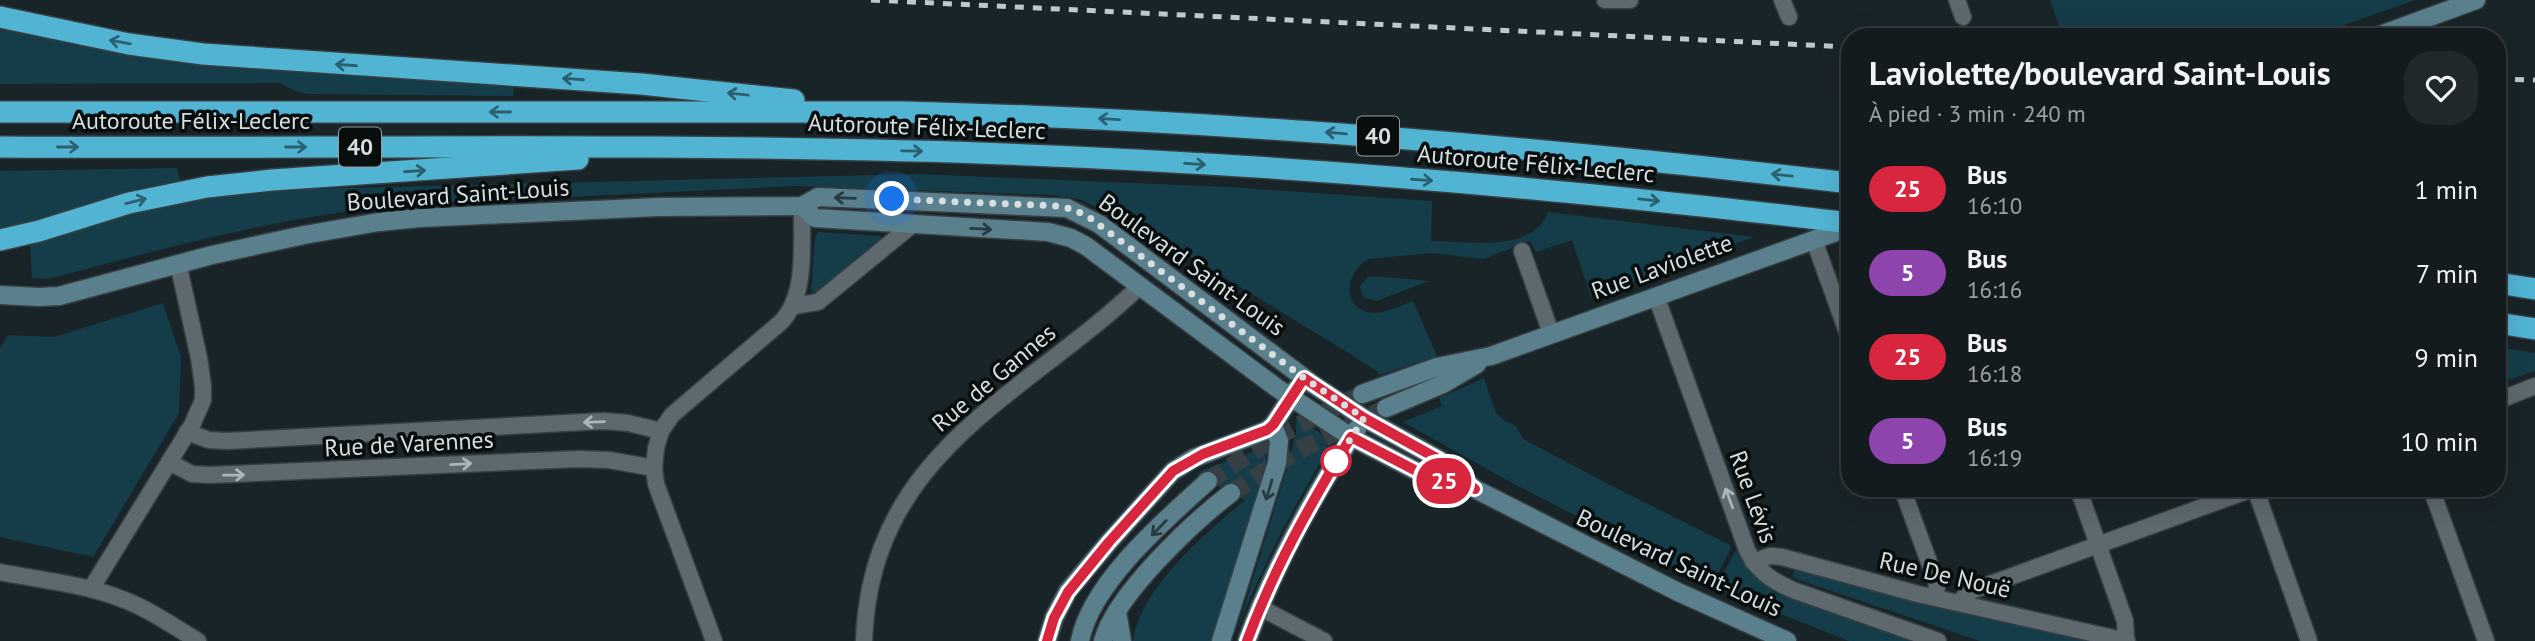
<!DOCTYPE html>
<html lang="fr">
<head>
<meta charset="utf-8">
<style>
  body { margin:0; font-family:"PT Sans",sans-serif; background:#20282b; color:#f1f3f6; height:100vh; display:flex; flex-direction:column; font-size:26px; white-space:nowrap }
  * { box-sizing:border-box; margin:0 }
  p { font-size:23px; color:#9da1a4 }
  .icon { flex:none; width:38px; height:38px; fill:none; stroke:currentColor; stroke-width:2; stroke-linecap:round; stroke-linejoin:round }
  .map { position:relative; flex:1; overflow:hidden }
  .drawer { position:absolute; left:1841px; top:28px; width:665px; height:469px; display:flex; flex-direction:column; background:#131b1e; border-radius:28px; box-shadow:0 7px 28px #0002,0 0 0 2px #32393c }
  .drawer>* { flex:none }
  .badge { padding:0 14px; border-radius:23px; font-size:24px; line-height:46px }
  .you { position:absolute; width:35px; height:35px; margin:-18px; border:5px solid #fff; border-radius:50%; background:#1a73e8; box-shadow:0 0 0 10px #1a73e833 }
  .map>.badge { position:absolute; translate:-50% -50%; box-shadow:0 0 0 4px #fff }
  .round { display:grid; place-items:center; flex:none; width:74px; height:74px; border-radius:28px; background:#20282b }
  .summary { display:flex; align-items:center; justify-content:space-between; height:119px; padding:0 28px }
  h1 { font-size:33px; font-weight:700; line-height:52px }
  ul { padding:0; list-style:none }
  li { display:flex; align-items:center; gap:21px; height:84px; padding:0 28px }
  li div { flex:1 }
  li b { display:block; font-size:26px }
  li em { font-style:normal }
  li .badge { min-width:77px; font-weight:700; text-align:center }
  .map>svg:first-child { display:block }
  .green { fill:#153d49 }
  .lines { fill:none; stroke-linecap:round; stroke-linejoin:round }
  .secondary-tunnel { stroke:#364044; stroke-width:18; stroke-dasharray:18 9; stroke-linecap:butt }
  .street-casing { stroke:#373f43; stroke-width:19 }
  .secondary-casing { stroke:#373f43; stroke-width:21 }
  .highway-casing { stroke:#373f43; stroke-width:24 }
  .street { stroke:#5d696e; stroke-width:16 }
  .secondary { stroke:#59808c; stroke-width:18 }
  .highway { stroke:#51b4d3; stroke-width:21 }
  .rail { stroke:#c0c8ca; stroke-width:5; stroke-dasharray:9 9; stroke-linecap:butt }
  .oneway { stroke:#2c6070 }
  .oneway2 { stroke:#283b40 }
  .oneway3 { stroke:#acb5b8 }
  .line-casing { stroke:#fff; stroke-width:16 }
  .line { stroke:#d7263d; stroke-width:10 }
  .walk { stroke:#d7dee0; stroke-width:7; stroke-dasharray:0 12.6 }
  .stop-dot { fill:#fff; stroke:#d7263d; stroke-width:3.5 }
  .labels { text-anchor:middle; stroke-width:7; stroke-linejoin:round; paint-order:stroke }
  .shield { fill:#080d0e; stroke:#999fa1; stroke-width:2 }
  .shield-label { font-size:23px; font-weight:bold; fill:#d7dee0 }
  .street-label { font-size:24px; fill:#d7dee0; stroke:#080d0e }
</style>
</head>
<body>
<div class="map">
<svg width="2535" height="641" viewBox="0 0 2535 641">
  <rect width="100%" height="100%" fill="#192428"/>
  <!-- green -->
  <g class="green">
    <path d="M2050,0h365l-105,37h-247z"/>
    <path d="M0,25l514,59 -1,12 -204,-2 -11,-2 -19,-9 -279,1z"/>
    <path d="M177,168l3,13c-62,11 -119,36 -180,49v-59z"/>
    <path d="M918,174l309,13 205,14 -1,40c35,0 102,13 117,-29l206,25 -163,60 -19,-57 -36,12 -6,-11 -47,18 -51,-6 -63,6c-20,9 -29,42 -5,52 15,6 35,-5 49,-10l24,55 -58,19 -1,-3 -26,-17 -194,-118 -9,9 -60,-43 -10,-4 -27,-4 -257,-9 -389,19c-122,10 -240,43 -358,74l-16,-1 -2,-32 107,-36 59,-13 73,-7z"/>
    <path d="M818,232l61,4 3,1 -67,56 -4,-2 4,-53z"/>
    <path d="M1375,276l54,5 -53,20 -13,-4 -3,-11 8,-9z"/>
    <path d="M163,303l18,54 -2,56 -86,144 -93,-20v-189l8,-13 46,2z"/>
    <path d="M2497,347l38,6v18l-38,13z"/>
    <path d="M1484,378l12,35 8,7 12,6 7,13 93,49 114,57 1,3 -19,37 -198,-101 -111,-62 39,-16 -3,-8z"/>
    <path d="M1296,418l30,19v9l3,2c-36,60 -68,119 -92,183l49,-160 10,-38z"/>
    <path d="M1255,451l8,1 3,4 1,10 -55,175h-79c7,-52 73,-109 112,-141l-48,-25 6,-5z"/>
    <path d="M1736,550l20,28 19,15 135,48h-61l-133,-53z"/>
    <path d="M1794,570l294,71h-108l-181,-61 -6,-3z"/>
  </g>
  <g class="lines">
    <!-- secondary-tunnel -->
    <g class="secondary-tunnel">
      <path d="M1208,481l69,-45 85,-42"/>
      <path d="M1231,493l64,-41 91,-44"/>
    </g>
    <defs>
      <g id="street">
        <path d="M1605,0h25"/>
        <path d="M1782,0l7,17"/>
        <path d="M1957,0l6,17"/>
        <path d="M1814,240l36,100"/>
        <path d="M1522,251l29,82"/>
        <path d="M1656,296l91,254c10,21 25,31 46,40l145,51"/>
        <path d="M793,306l25,-4 94,-77"/>
        <path d="M2497,401l38,-15"/>
        <path d="M187,432l22,8 18,1 377,-20 24,2 33,8"/>
        <path d="M169,462l23,12 18,1 368,-16 31,1 45,8"/>
        <path d="M1902,488l35,96 -1,13"/>
        <path d="M2078,488l47,133 1,20"/>
        <path d="M2431,488l55,153"/>
        <path d="M1753,562l17,-6 12,1 136,37 209,47"/>
        <path d="M0,572c40,8 84,12 122,27 27,10 51,27 76,42"/>
        <path d="M91,589l101,-164 11,-25v-14l-4,-28 -21,-95"/>
        <path d="M1959,602l12,-11 284,-103 54,153"/>
        <path d="M1259,607l65,34"/>
        <path d="M714,641l-58,-157 -2,-16 2,-20 5,-17 11,-16 108,-92c28,-27 21,-81 22,-117"/>
        <path d="M864,641c7,-190 157,-242 276,-355"/>
      </g>
      <g id="secondary">
        <path d="M2375,37l101,-37"/>
        <path d="M802,206l13,12 233,14 23,6 15,8 191,142 74,49 79,41 38,9"/>
        <path d="M0,295l39,2 20,-1 153,-41 92,-20 75,-13 41,-4 238,-11 144,-1 16,-9 249,11 32,16 212,159 53,35 76,42 35,29 203,103 109,49"/>
        <path d="M1362,394l75,-27 54,-11 359,-129"/>
        <path d="M1386,408l57,-24 34,-20"/>
        <path d="M1117,611l5,30"/>
        <path d="M1047,641l7,-23 14,-27 41,-49 64,-71 21,-13 73,-28 6,-5 23,-36"/>
        <path d="M1080,641c11,-58 85,-121 128,-160"/>
        <path d="M1103,641c12,-46 90,-119 128,-148"/>
        <path d="M1221,641l56,-178 2,-22 -6,-16"/>
        <path d="M1247,641c27,-75 66,-145 110,-212"/>
      </g>
      <g id="highway">
        <path d="M0,17l129,27 74,10 438,30 153,16"/>
        <path d="M0,112h904c316,8 631,34 946,71"/>
        <path d="M0,147c326,2 652,-5 978,6 291,10 582,35 872,70"/>
        <path d="M0,240l39,-9 90,-28 78,-16 65,-7 306,-21"/>
        <path d="M2497,283l38,6"/>
        <path d="M2497,323l38,6"/>
      </g>
    </defs>
    <!-- street casing -->
    <use href="#street" class="street-casing"/>
    <!-- secondary casing -->
    <use href="#secondary" class="secondary-casing"/>
    <!-- highway casing -->
    <use href="#highway" class="highway-casing"/>
    <!-- street -->
    <use href="#street" class="street"/>
    <!-- secondary -->
    <use href="#secondary" class="secondary"/>
    <!-- highway -->
    <use href="#highway" class="highway"/>
    <!-- rail -->
    <g class="rail">
      <path d="M871,0l979,47"/>
      <path d="M2497,79l38,1"/>
    </g>
  </g>
  <!-- one-way arrows -->
  <defs><path id="oneway-shaft" d="M-6 0H5M1.5-3L5.5 0L1.5 3" fill="none" stroke-width="1.6" stroke-linecap="round" stroke-linejoin="round" transform="scale(1.75)"/></defs>
  <g class="oneway">
    <use href="#oneway-shaft" transform="translate(120 42) rotate(-170)"/>
    <use href="#oneway-shaft" transform="translate(346 65) rotate(-176)"/>
    <use href="#oneway-shaft" transform="translate(573 79) rotate(-176)"/>
    <use href="#oneway-shaft" transform="translate(738 94) rotate(-174)"/>
    <use href="#oneway-shaft" transform="translate(500 112) rotate(180)"/>
    <use href="#oneway-shaft" transform="translate(1109 119) rotate(-177)"/>
    <use href="#oneway-shaft" transform="translate(1336 133) rotate(-175)"/>
    <use href="#oneway-shaft" transform="translate(68 147)"/>
    <use href="#oneway-shaft" transform="translate(296 147)"/>
    <use href="#oneway-shaft" transform="translate(912 151) rotate(1)"/>
    <use href="#oneway-shaft" transform="translate(1195 164) rotate(4)"/>
    <use href="#oneway-shaft" transform="translate(415 171) rotate(-4)"/>
    <use href="#oneway-shaft" transform="translate(1782 175) rotate(-174)"/>
    <use href="#oneway-shaft" transform="translate(1422 180) rotate(4)"/>
    <use href="#oneway-shaft" transform="translate(1649 200) rotate(6)"/>
    <use href="#oneway-shaft" transform="translate(136 201) rotate(-14)"/>
  </g>
  <g class="oneway2">
    <use href="#oneway-shaft" transform="translate(845 198) rotate(-178)"/>
    <use href="#oneway-shaft" transform="translate(981 229) rotate(3)"/>
    <use href="#oneway-shaft" transform="translate(1269 490) rotate(107)"/>
    <use href="#oneway-shaft" transform="translate(1159 528) rotate(134)"/>
  </g>
  <g class="oneway3">
    <use href="#oneway-shaft" transform="translate(594 422) rotate(178)"/>
    <use href="#oneway-shaft" transform="translate(461 464) rotate(-3)"/>
    <use href="#oneway-shaft" transform="translate(234 475) rotate(-1)"/>
    <use href="#oneway-shaft" transform="translate(1729 498) rotate(-110)"/>
  </g>
  <g class="lines">
    <defs>
      <path id="line" d="M1047,641l7,-23 14,-26 41,-50 64,-71 30,-17 64,-24 6,-5 31,-47 60,40 76,42 35,29 -45,-11 -79,-41c-40,66 -77,131 -104,204"/>
    </defs>
    <!-- line casing -->
    <use href="#line" class="line-casing"/>
    <!-- line -->
    <use href="#line" class="line"/>
    <!-- walk -->
    <path class="walk" d="M892,199l166,7 17,4 15,8 214,160 60,40 -31,48 3,-5"/>
  </g>
  <!-- markers -->
  <circle class="stop-dot" cx="1336" cy="461" r="14"/>
  <g class="labels">
    <!-- shield labels -->
    <g class="shield">
      <rect x="1357" y="116.5" width="42" height="39" rx="5"/>
      <rect x="339" y="127.5" width="42" height="39" rx="5"/>
    </g>
    <g class="shield-label">
      <text x="1378" y="144">40</text>
      <text x="360" y="155">40</text>
    </g>
    <!-- street labels -->
    <g class="street-label">
      <text x="191" y="129">Autoroute Félix-Leclerc</text>
      <text transform="translate(927 127) rotate(2)" y="8">Autoroute Félix-Leclerc</text>
      <text transform="translate(1536 164) rotate(5)" y="8">Autoroute Félix-Leclerc</text>
      <text transform="translate(458 195) rotate(-4)" y="8">Boulevard Saint-Louis</text>
      <text transform="translate(1192 265) rotate(36)" y="8">Boulevard Saint-Louis</text>
      <text transform="translate(1662 267) rotate(-20)" y="8">Rue Laviolette</text>
      <text transform="translate(994 378) rotate(-40)" y="8">Rue de Gannes</text>
      <text transform="translate(409 444) rotate(-3)" y="8">Rue de Varennes</text>
      <text transform="translate(1753 497) rotate(70)" y="8">Rue Lévis</text>
      <text transform="translate(1679 563) rotate(25)" y="8">Boulevard Saint-Louis</text>
      <text transform="translate(1945 575) rotate(13)" y="8">Rue De Nouë</text>
    </g>
  </g>
</svg>
<div class="you" style="left:892px;top:199px"></div>
<b class="badge" style="left:1444px;top:481px;background:#d7263d;color:#fff">25</b>
<section class="drawer">
<div class="summary"><div><h1>Laviolette/boulevard Saint-Louis</h1><p>À pied · 3 min · 240 m</p></div><a class="round"><svg class="icon" aria-label="heart" viewBox="0 0 24 24"><path d="M12 20l-8-8c-3-5 5-10 8-4 3-6 11-1 8 4z"/></svg></a></div>
<ul>
<li><span class="badge" style="background:#d7263d;color:#fff">25</span><div><b>Bus</b><p>16:10</p></div><em>1 min</em></li>
<li><span class="badge" style="background:#8e44ad;color:#fff">5</span><div><b>Bus</b><p>16:16</p></div><em>7 min</em></li>
<li><span class="badge" style="background:#d7263d;color:#fff">25</span><div><b>Bus</b><p>16:18</p></div><em>9 min</em></li>
<li><span class="badge" style="background:#8e44ad;color:#fff">5</span><div><b>Bus</b><p>16:19</p></div><em>10 min</em></li>
</ul>
</section>
</div>
</body>
</html>
